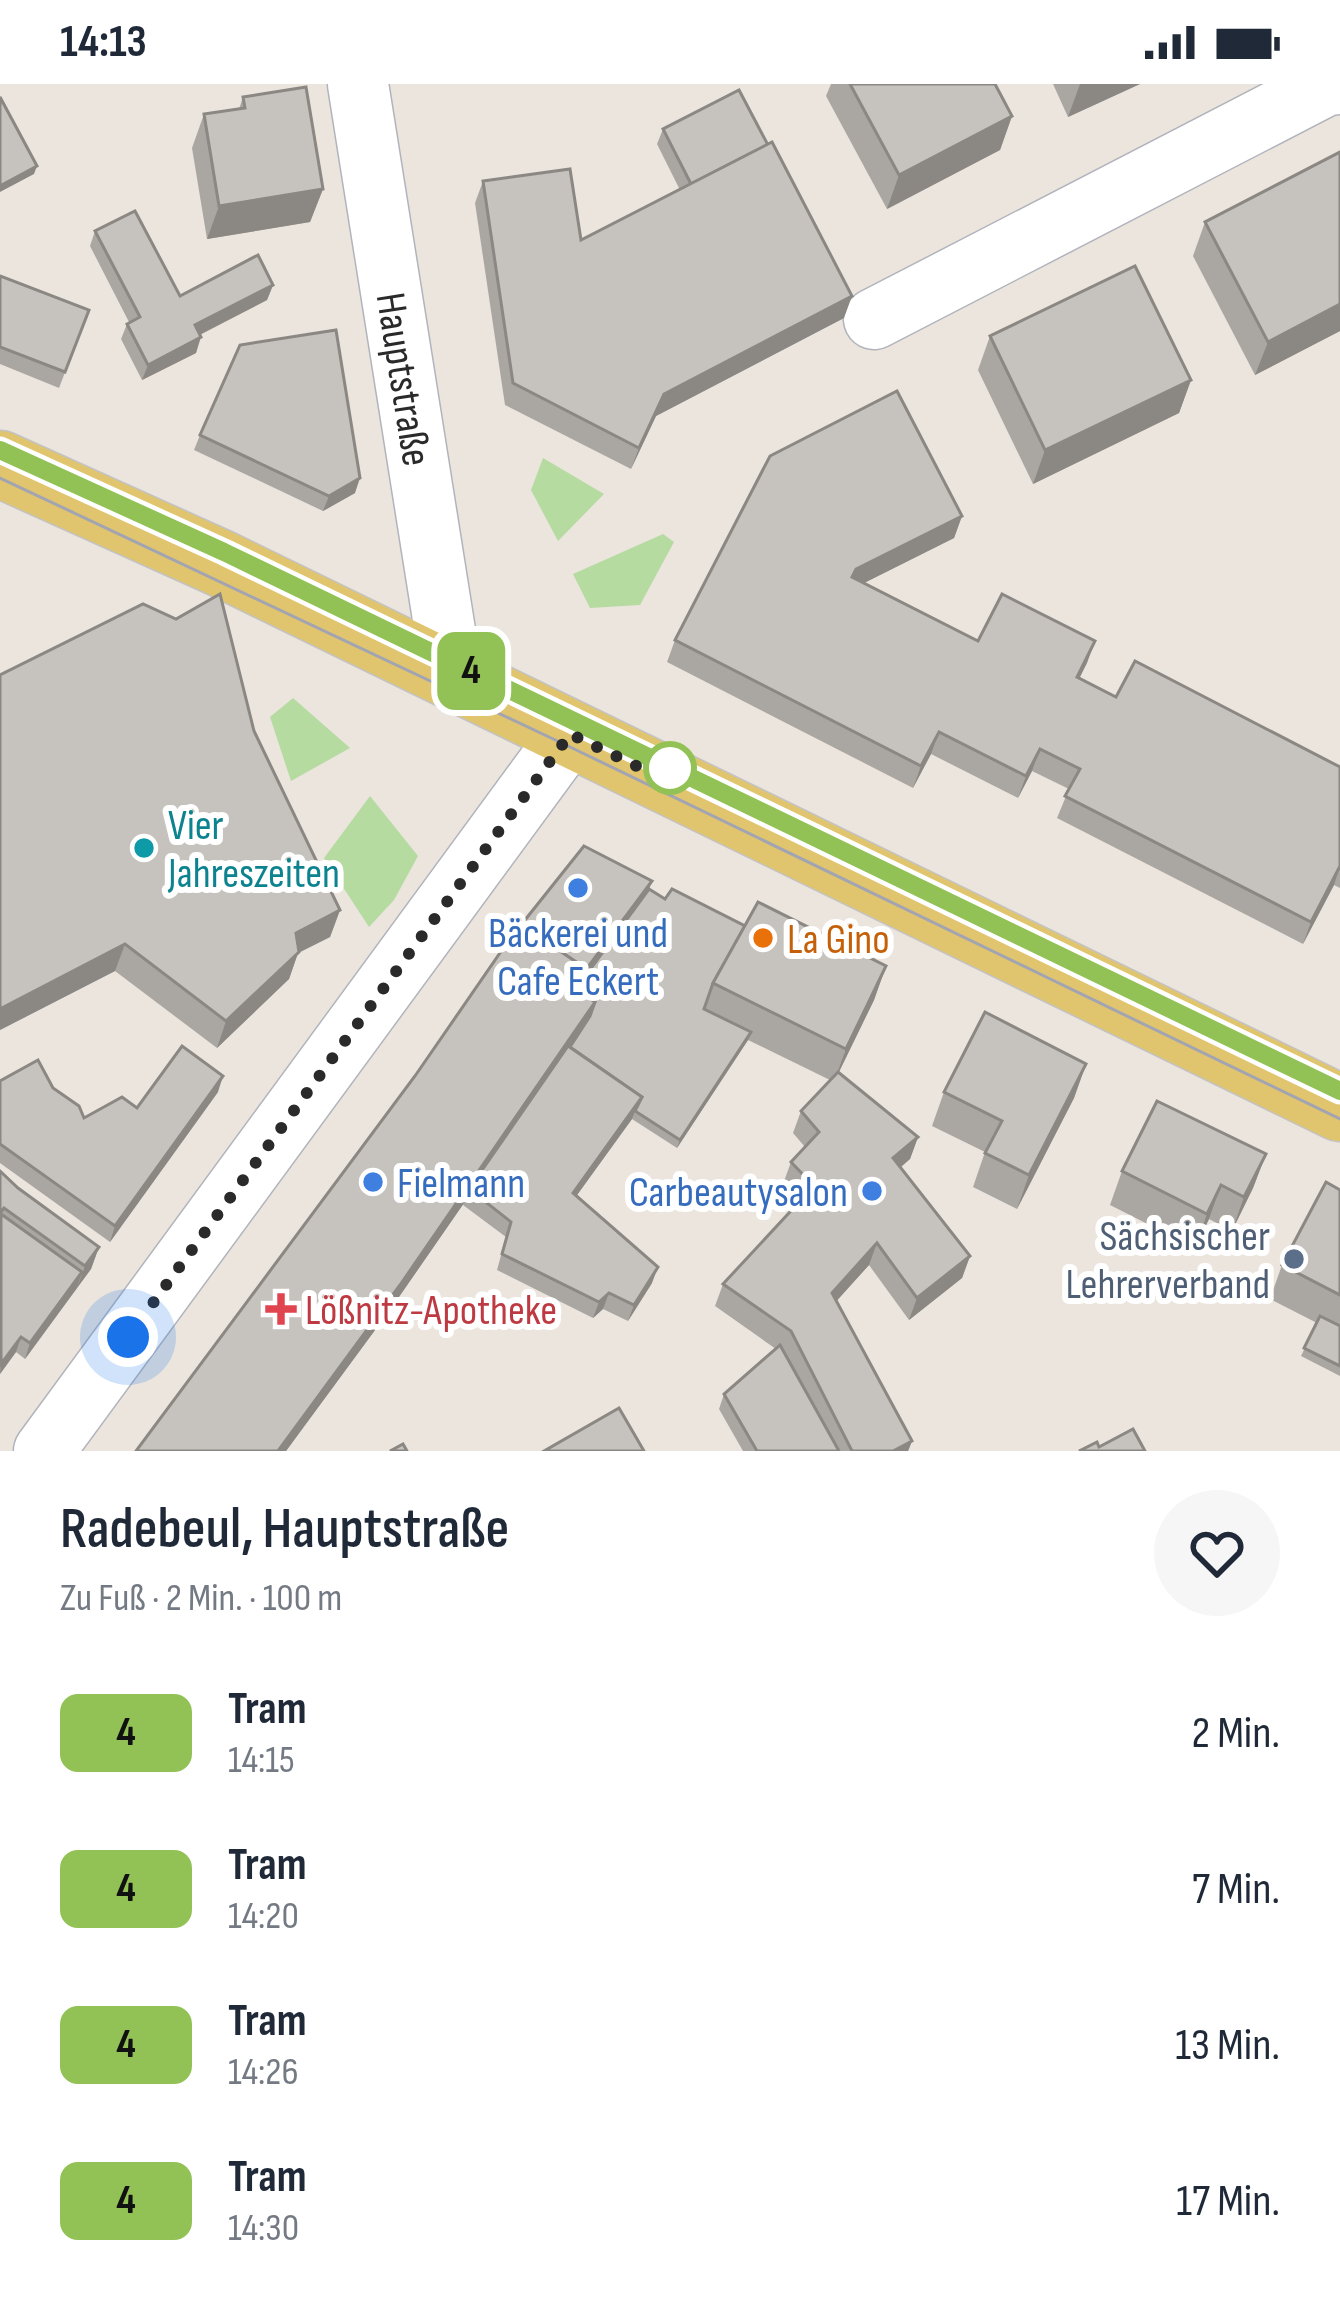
<!DOCTYPE html>
<html lang="de">
<head>
<meta charset="utf-8">
<style>
  body { margin:0; font-family:"Sofia Sans Condensed",sans-serif; background:#f6f6f7; color:#1f2937; height:100vh; display:flex; flex-direction:column; font-size:45px; white-space:nowrap }
  * { box-sizing:border-box; margin:0 }
  p { font-size:39px; color:#747a83 }
  .icon { flex:none; width:66px; height:66px; fill:none; stroke:currentColor; stroke-width:2; stroke-linecap:round; stroke-linejoin:round }
  .map { position:relative; height:1367px; overflow:hidden }
  .panel { display:flex; flex-direction:column; background:#fff; flex:1 }
  .panel>* { flex:none }
  .badge { padding:0 24px; border-radius:18px; font-size:42px; line-height:78px }
  .you { position:absolute; width:60px; height:60px; margin:-30px; border:9px solid #fff; border-radius:50%; background:#1a73e8; box-shadow:0 0 0 18px #1a73e833 }
  .map>.badge { position:absolute; translate:-50% -50%; box-shadow:0 0 0 6px #fff }
  .round { display:grid; place-items:center; flex:none; width:126px; height:126px; border-radius:63px; background:#f6f6f7 }
  .summary { display:flex; align-items:center; justify-content:space-between; height:204px; padding:0 60px }
  h1 { font-size:57px; font-weight:600; line-height:90px }
  ul { padding:0; list-style:none }
  li { display:flex; align-items:center; gap:36px; height:156px; padding:0 60px }
  li div { flex:1 }
  li b { display:block; font-size:45px }
  li em { font-style:normal }
  li .badge { min-width:132px; font-weight:700; text-align:center }
  .status { display:flex; justify-content:space-between; align-items:center; height:84px; padding:0 60px; background:#fff; direction:ltr }
  .status svg { height:33px; fill:currentColor }
  .map>svg:first-child { display:block }
  .green { fill:#b5dba1 }
  .lines { fill:none; stroke-linecap:round; stroke-linejoin:round }
  .minor-casing { stroke:#b2b4bc; stroke-width:63 }
  .major-casing { stroke:#c3c3c3; stroke-width:69 }
  .minor { stroke:#fff; stroke-width:60 }
  .major { stroke:#e0c56e; stroke-width:66 }
  .tram { stroke:#a2a4b2; stroke-width:3 }
  .wall { fill:#aaa7a3 }
  .shaded-wall { fill:#8b8884 }
  .building { fill:#c6c2bd; stroke:#8b8884; stroke-width:3 }
  .line-casing { stroke:#fff; stroke-width:27 }
  .line { stroke:#92c255; stroke-width:18 }
  .walk { stroke:#2a2a2a; stroke-width:12; stroke-dasharray:0 21.6 }
  .stop-dot { fill:#fff; stroke:#92c255; stroke-width:6 }
  .culture-dot { fill:#0f9aa8; stroke:#fff; stroke-width:4.5 }
  .shop-dot { fill:#3f7fe0; stroke:#fff; stroke-width:4.5 }
  .food-dot { fill:#e8710a; stroke:#fff; stroke-width:4.5 }
  .service-dot { fill:#5c6f8a; stroke:#fff; stroke-width:4.5 }
  .health-dot { fill:#e0444e; stroke:#fff; stroke-width:4.5 }
  .labels { text-anchor:middle; stroke-width:12; stroke-linejoin:round; paint-order:stroke }
  .street-label { font-size:42px; fill:#2a2a2a; stroke:#fff }
  .culture-label { font-size:42px; fill:#0d838f; stroke:#fff; text-anchor:start }
  .shop-label { font-size:42px; fill:#366cbe; stroke:#fff }
  .food-label { font-size:42px; fill:#c56008; stroke:#fff; text-anchor:start }
  .service-label { font-size:42px; fill:#4e5e75; stroke:#fff; text-anchor:end }
  .health-label { font-size:42px; fill:#be3a42; stroke:#fff; text-anchor:start }
</style>
</head>
<body>
<div class="status"><b>14:13</b><svg viewBox="0 0 49 12"><path d="M0 12V9h3v3zM5 12V6h3v6zM10 12V3h3v9zM15 12V0h3v12zM26 1h20v11H26zM47 4h2v5h-2z"/></svg></div>
<div class="map">
<svg width="1340" height="1367" viewBox="0 0 1340 1367">
  <rect width="100%" height="100%" fill="#ebe5de"/>
  <!-- green -->
  <g class="green">
    <path d="M543,374l61,36 -46,47 -27,-51z"/>
    <path d="M663,450l11,8 -34,63 -50,3 -17,-34z"/>
    <path d="M293,614l57,50 -59,33 -21,-64z"/>
    <path d="M370,712l48,60 -24,44 -25,27 -45,-69z"/>
  </g>
  <g class="lines">
    <defs>
      <g id="minor">
        <path d="M358,0l94,591"/>
        <path d="M874,235l453,-234 12,-1"/>
        <path d="M44,1367l526,-717"/>
      </g>
      <path id="major" d="M0,380l220,99 1120,545"/>
    </defs>
    <!-- minor casing -->
    <use href="#minor" class="minor-casing"/>
    <!-- major casing -->
    <use href="#major" class="major-casing"/>
    <!-- minor -->
    <use href="#minor" class="minor"/>
    <!-- major -->
    <use href="#major" class="major"/>
    <!-- tram -->
    <g class="tram">
      <path d="M0,366l224,102 1116,539"/>
      <path d="M0,394l568,268 772,373"/>
    </g>
  </g>
  <!-- wall -->
  <g class="wall">
    <path d="M831,0h164l17,32 -12,34 -113,59 -61,-113z"/>
    <path d="M1053,0h87l-72,33z"/>
    <path d="M243,13l80,92 -13,33 -103,17 -15,-91 12,-34 35,-5z"/>
    <path d="M663,45l181,189 -188,98 -25,53 -126,-64 -30,-202 8,-22 98,59 99,-50 -23,-46z"/>
    <path d="M1340,68v179l-85,44 -62,-119 12,-34z"/>
    <path d="M95,147l85,65 93,-11 -6,15 -67,35 -4,18 -54,27 -21,-41 6,-15 2,-2 -39,-76z"/>
    <path d="M0,192l89,34 -30,78 -59,-24z"/>
    <path d="M990,252l201,44 -12,33 -146,71 -55,-114z"/>
    <path d="M200,351l155,58 -32,18 -129,-61z"/>
    <path d="M962,432l-8,22 -90,45 114,58h117l-16,38 37,18 224,70v121l-6,-3 -31,59 -246,-126 12,-29 -37,-18 -14,27 -87,-44 -18,34 -246,-126 8,-22z"/>
    <path d="M254,647l86,179 -10,27 -32,16 -9,26 -72,69 -102,-77 -115,59z"/>
    <path d="M652,797l-3,8 16,10 80,27 141,40 -12,34 -35,72 79,65 -8,22 -10,9 70,88 -8,22 -53,42 -40,-55 -33,36 76,140 -4,10h-165l-24,-42 5,-15 52,-45 -61,-43 8,-22 77,-83 -17,-17 8,-22 14,-15 -12,-14 8,-22 29,-31 -82,-40 -71,108 -45,-29 -56,77 76,87 -24,38 -25,-12 -10,9 -96,-48 9,-33 -43,-32 1,-2 -72,104 -106,144h-150l279,-375 106,-151z"/>
    <path d="M1086,980l-12,34 -57,111 -44,-22 12,-35 -53,-26 12,-34z"/>
    <path d="M0,997l53,7 31,30 134,-26 -108,150 -110,-79z"/>
    <path d="M1266,1070l-13,34 -21,43 -23,-12 -14,29 -85,-43 12,-34z"/>
    <path d="M0,1087l18,17 81,59 -8,22 -66,90 -9,-7 -16,22z"/>
    <path d="M1340,1106v186l-39,-20 16,-33 -47,-24 12,-34z"/>
  </g>
  <!-- shaded-wall -->
  <g class="shaded-wall">
    <path d="M1080,0h60l-72,33z"/>
    <path d="M1012,32l-12,34 -113,59 12,-34z"/>
    <path d="M37,82l-3,8 -34,18v-6z"/>
    <path d="M323,105l-13,33 -103,17 12,-33z"/>
    <path d="M273,201l-6,15 -78,40 6,-15z"/>
    <path d="M852,212l-8,22 -188,98 -25,53 8,-21 25,-54z"/>
    <path d="M1340,220v27l-85,44 13,-33z"/>
    <path d="M201,253l-5,16 -54,27 6,-15z"/>
    <path d="M1191,296l-12,33 -146,71 12,-34z"/>
    <path d="M360,394l-5,15 -32,18 6,-15z"/>
    <path d="M962,432l-8,22 -106,53 -4,8 12,-30z"/>
    <path d="M1095,557l-8,22 -18,36 8,-22z"/>
    <path d="M939,648l-8,22 -18,34 8,-22z"/>
    <path d="M1040,665l-8,22 -14,27 8,-22z"/>
    <path d="M1340,782l-6,19 -31,59 8,-22z"/>
    <path d="M652,797l-6,16 -78,105 4,-15z"/>
    <path d="M340,826l-10,27 -32,16 -9,26 -72,69 9,-27 70,-88z"/>
    <path d="M125,860l-10,27 -115,59v-21z"/>
    <path d="M886,882l-12,34 -40,82 12,-33z"/>
    <path d="M595,918l-8,22 -118,165 -5,14 -72,104 -106,144h-8z"/>
    <path d="M751,948l-3,8 -71,108 3,-8z"/>
    <path d="M1086,980l-12,34 -57,111 12,-34z"/>
    <path d="M223,992l-5,16 -108,150 5,-16z"/>
    <path d="M642,1013l-5,16 -2,-2 -3,8 -65,90 6,-16z"/>
    <path d="M918,1053l-8,22 -25,21 8,-22z"/>
    <path d="M1266,1070l-13,34 -21,43 12,-34z"/>
    <path d="M1221,1101l-12,34 -14,29 12,-34z"/>
    <path d="M877,1159l-8,22 -45,50 8,-22z"/>
    <path d="M99,1163l-8,22 -14,19 8,-22z"/>
    <path d="M970,1172l-8,22 -53,42 8,-22z"/>
    <path d="M658,1183l-6,16 -24,38 6,-16z"/>
    <path d="M82,1188l-5,16 -52,71 5,-16z"/>
    <path d="M609,1209l-6,16 -10,9 6,-16z"/>
    <path d="M21,1253l-5,15 -16,22 1,-10z"/>
    <path d="M912,1357l-4,10h-15z"/>
  </g>
  <!-- building -->
  <g class="building">
    <path d="M850,0h145l17,32 -113,59z"/>
    <path d="M306,3l17,102 -104,17 -15,-92 41,-6 -2,-11z"/>
    <path d="M739,6l29,55 -77,39 -28,-55z"/>
    <path d="M0,13l37,69 -37,20z"/>
    <path d="M772,58l80,154 -188,98 -25,54 -126,-65 -30,-202 87,-12 11,71z"/>
    <path d="M1340,68v152l-72,38 -63,-120z"/>
    <path d="M135,127l45,85 78,-41 15,30 -78,40 6,12 -53,28 -21,-41 13,-7 -45,-86z"/>
    <path d="M1135,182l56,114 -146,70 -55,-114z"/>
    <path d="M0,192l89,34 -24,62 -65,-25z"/>
    <path d="M336,246l24,148 -31,18 -129,-61 40,-90z"/>
    <path d="M897,307l65,125 -106,53 -4,8 126,64 24,-47 93,47 -18,36 39,20 19,-36 205,106v99l-29,56 -246,-126 15,-27 -40,-20 -14,27 -87,-44 -18,34 -246,-126 95,-184z"/>
    <path d="M220,510l34,137 86,179 -44,23 3,19 -73,69 -101,-77 -125,65v-334l143,-71 33,15z"/>
    <path d="M584,762l68,35 -70,94 3,-7 -64,-43z"/>
    <path d="M649,805l16,10 7,-10 73,37 -32,57 -9,26 47,23 -71,108 -45,-29 7,-14 -72,-50 20,-31 5,-14 -20,-12z"/>
    <path d="M758,818l128,64 -40,83 -133,-66z"/>
    <path d="M520,840l65,44 -13,19 23,15 -195,283 -122,166h-142l279,-375z"/>
    <path d="M985,928l101,52 -57,111 -44,-22 17,-32 -58,-29z"/>
    <path d="M182,962l41,30 -108,150 -115,-82v-63l38,-21 15,28 26,18 5,12 38,-21 15,11z"/>
    <path d="M568,962l74,51 -69,96 85,74 -24,38 -25,-12 -10,9 -97,-48 9,-32 -42,-33z"/>
    <path d="M838,988l80,65 -25,21 77,98 -53,42 -40,-55 -45,50 80,148 -19,10h-41l-61,-120 -68,-47 91,-98 -23,-24 28,-30 -18,-21z"/>
    <path d="M1157,1017l109,53 -22,43 -23,-12 -14,29 -85,-43z"/>
    <path d="M0,1087l18,17 81,59 -14,19 -81,-58 -4,5z"/>
    <path d="M1326,1098l14,8v105l-58,-30z"/>
    <path d="M1,1130l81,58 -52,71 -9,-6 -20,27z"/>
    <path d="M1320,1232l20,10v40l-36,-18z"/>
    <path d="M780,1261l59,106h-82l-33,-57z"/>
    <path d="M619,1324l25,43h-100z"/>
    <path d="M1133,1345l12,22h-66l18,-9 2,5z"/>
    <path d="M403,1360l4,7h-17z"/>
  </g>
  <g class="lines">
    <defs>
      <path id="line" d="M0,366l224,102 1116,539"/>
    </defs>
    <!-- line casing -->
    <use href="#line" class="line-casing"/>
    <!-- line -->
    <use href="#line" class="line"/>
    <!-- walk -->
    <path class="walk" d="M128,1253l442,-603 79,38 21,-4"/>
  </g>
  <!-- markers -->
  <circle class="stop-dot" cx="670" cy="684" r="24"/>
  <circle class="culture-dot" cx="144" cy="764" r="12"/>
  <g class="shop-dot">
    <circle cx="578" cy="804" r="12"/>
    <circle cx="373" cy="1098" r="12"/>
    <circle cx="872" cy="1107" r="12"/>
  </g>
  <circle class="food-dot" cx="763" cy="854" r="12"/>
  <circle class="service-dot" cx="1294" cy="1175" r="12"/>
  <path class="health-dot" d="M275 1207h12v12h12v12h-12v12h-12v-12h-12v-12h12z"/>
  <g class="labels">
    <!-- street labels -->
    <g class="street-label">
      <text transform="translate(405 295) rotate(81)" y="15">Hauptstraße</text>
    </g>
    <!-- culture labels -->
    <g class="culture-label">
      <text x="168" y="755">Vier<tspan x="168" dy="48">Jahreszeiten</tspan></text>
    </g>
    <!-- shop labels -->
    <g class="shop-label">
      <text x="578" y="863">Bäckerei und<tspan x="578" dy="48">Cafe Eckert</tspan></text>
      <text x="397" y="1113" text-anchor="start">Fielmann</text>
      <text x="848" y="1122" text-anchor="end">Carbeautysalon</text>
    </g>
    <!-- food labels -->
    <g class="food-label">
      <text x="787" y="869">La Gino</text>
    </g>
    <!-- service labels -->
    <g class="service-label">
      <text x="1270" y="1166">Sächsischer<tspan x="1270" dy="48">Lehrerverband</tspan></text>
    </g>
    <!-- health labels -->
    <g class="health-label">
      <text x="305" y="1240">Lößnitz-Apotheke</text>
    </g>
  </g>
</svg>
<div class="you" style="left:128px;top:1253px"></div>
<b class="badge" style="left:471px;top:587px;background:#92c255;color:#111">4</b>
</div>
<section class="panel">
<div class="summary"><div><h1>Radebeul, Hauptstraße</h1><p>Zu Fuß · 2 Min. · 100 m</p></div><a class="round"><svg class="icon" aria-label="heart" viewBox="0 0 24 24"><path d="M12 20l-8-8c-3-5 5-10 8-4 3-6 11-1 8 4z"/></svg></a></div>
<ul>
<li><span class="badge" style="background:#92c255;color:#111">4</span><div><b>Tram</b><p>14:15</p></div><em>2 Min.</em></li>
<li><span class="badge" style="background:#92c255;color:#111">4</span><div><b>Tram</b><p>14:20</p></div><em>7 Min.</em></li>
<li><span class="badge" style="background:#92c255;color:#111">4</span><div><b>Tram</b><p>14:26</p></div><em>13 Min.</em></li>
<li><span class="badge" style="background:#92c255;color:#111">4</span><div><b>Tram</b><p>14:30</p></div><em>17 Min.</em></li>
</ul>
</section>
</body>
</html>
